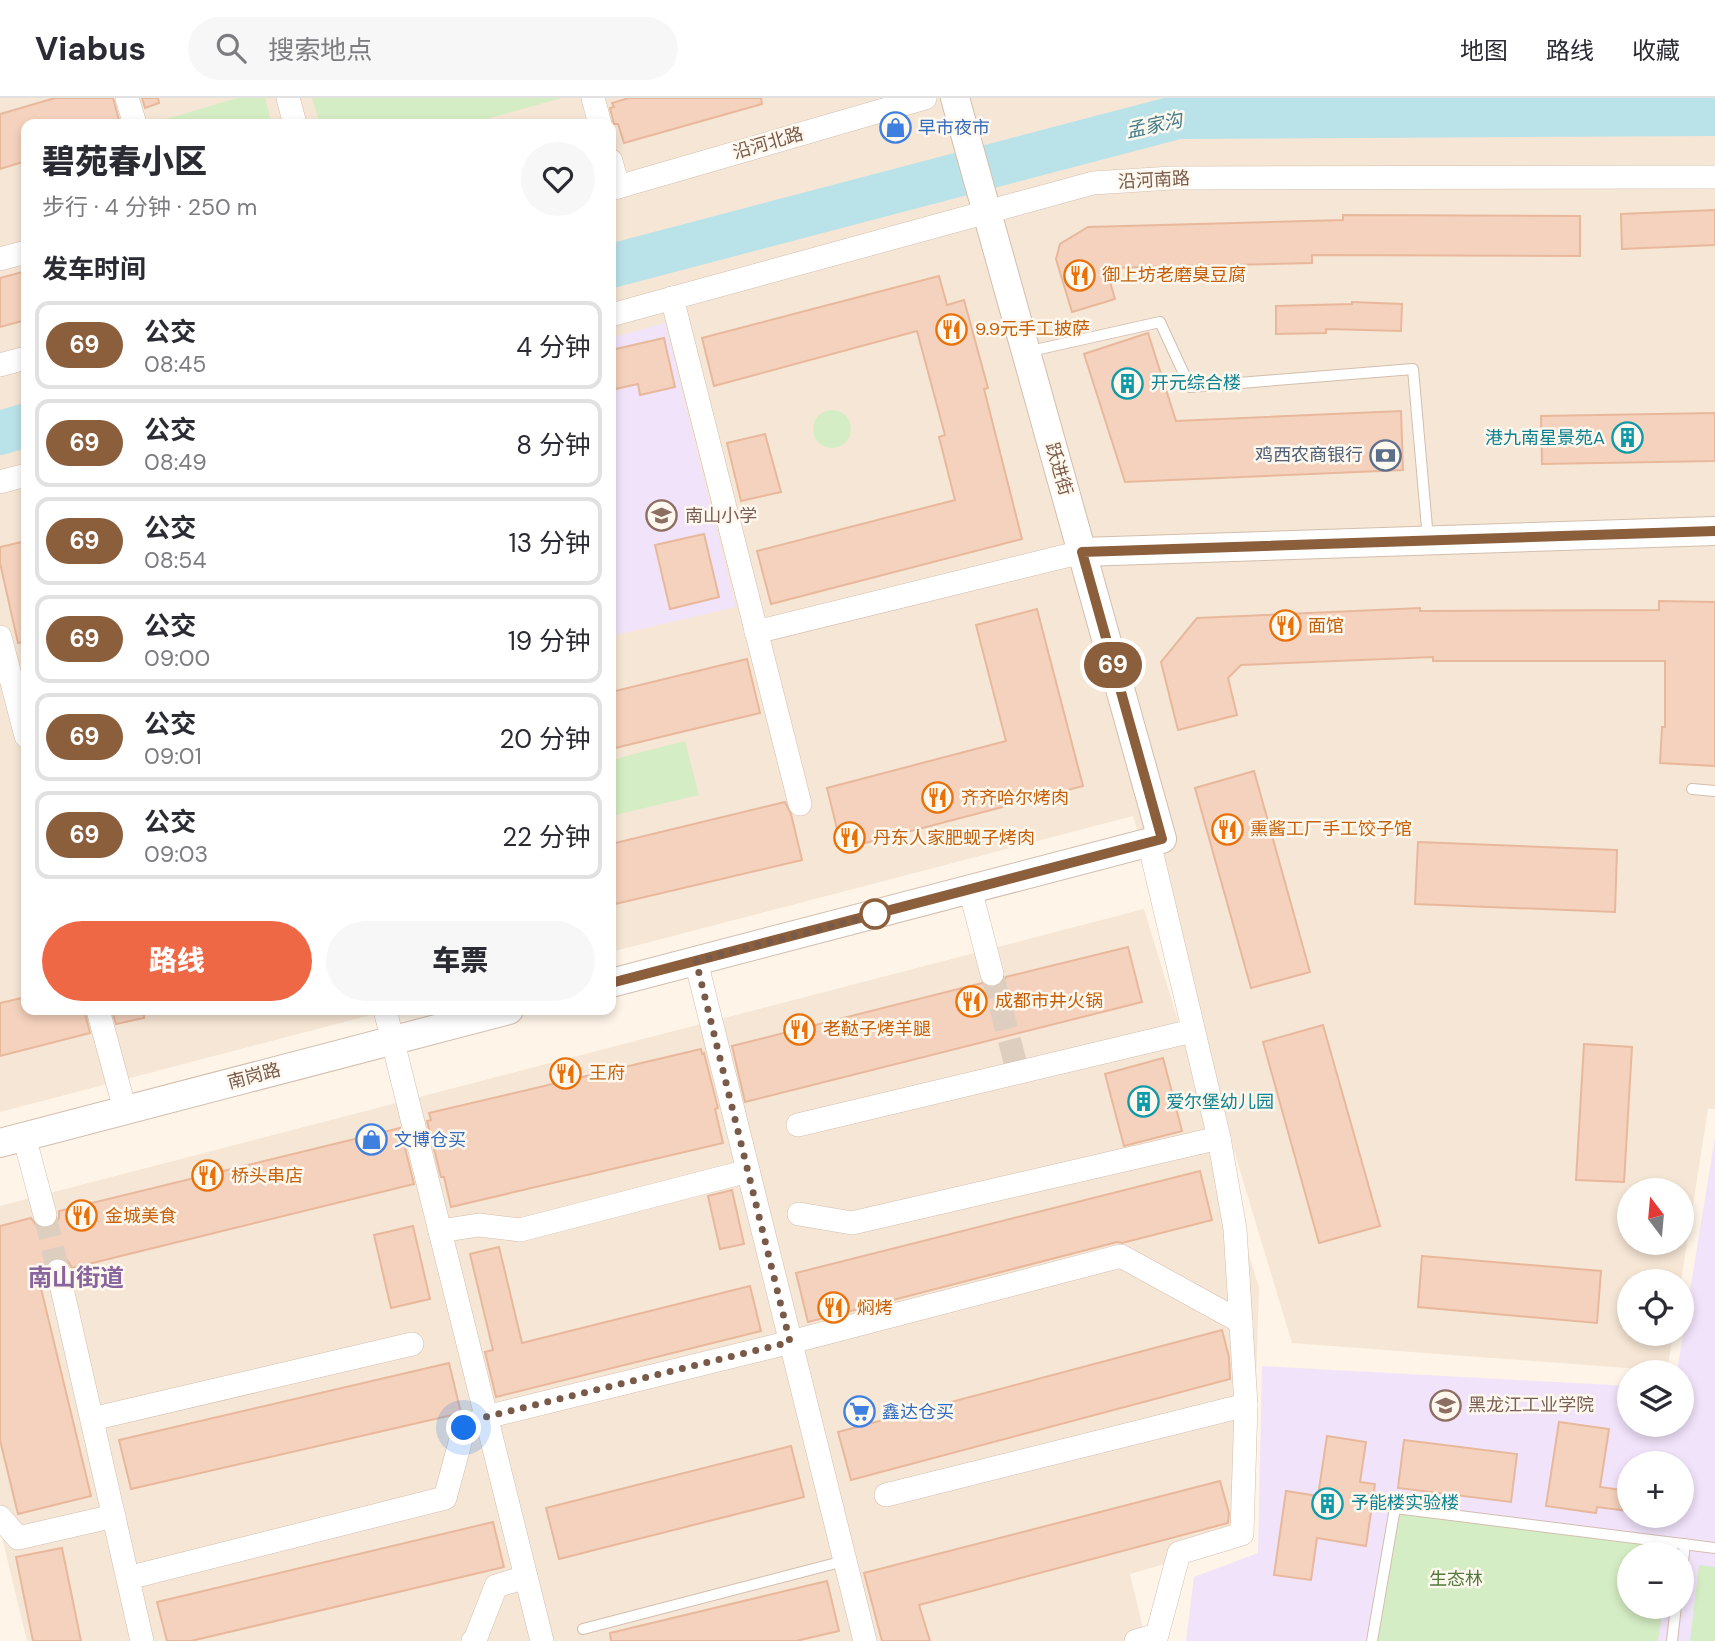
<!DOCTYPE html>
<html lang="zh">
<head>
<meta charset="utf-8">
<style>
  body { margin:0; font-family:"DM Sans","Noto Sans SC",sans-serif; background:#f7f7f7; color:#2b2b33; height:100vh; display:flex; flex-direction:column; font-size:26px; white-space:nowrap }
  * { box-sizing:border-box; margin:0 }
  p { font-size:23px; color:#7c7c81 }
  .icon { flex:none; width:38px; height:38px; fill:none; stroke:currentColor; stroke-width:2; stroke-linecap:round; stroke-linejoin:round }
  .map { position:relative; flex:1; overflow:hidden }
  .side { position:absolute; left:21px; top:21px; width:595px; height:896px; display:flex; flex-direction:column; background:#fff; border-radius:14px; box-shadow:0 4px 10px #0003 }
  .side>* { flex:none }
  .badge { padding:0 14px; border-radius:23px; font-size:24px; line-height:46px }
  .needle { width:46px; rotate:344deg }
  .fabs { position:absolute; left:1617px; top:1080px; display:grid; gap:14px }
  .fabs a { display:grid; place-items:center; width:77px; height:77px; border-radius:50%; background:#fff; box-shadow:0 4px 10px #0003; font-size:35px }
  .you { position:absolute; width:35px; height:35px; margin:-18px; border:5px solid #fff; border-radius:50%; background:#1a73e8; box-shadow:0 0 0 10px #1a73e833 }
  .map>.badge { position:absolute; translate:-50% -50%; box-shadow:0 0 0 4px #fff }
  h2 { padding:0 21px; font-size:26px; line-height:63px }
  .round { display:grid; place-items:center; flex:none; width:74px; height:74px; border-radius:37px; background:#f7f7f7 }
  .overview { display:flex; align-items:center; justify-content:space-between; height:119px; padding:0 21px }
  h1 { font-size:33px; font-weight:800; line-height:52px }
  .cta { display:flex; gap:14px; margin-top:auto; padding:14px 21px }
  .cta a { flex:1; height:80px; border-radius:42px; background:#ee6846; color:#fff; font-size:28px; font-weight:800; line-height:80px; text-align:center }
  .cta a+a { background:#f7f7f7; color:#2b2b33 }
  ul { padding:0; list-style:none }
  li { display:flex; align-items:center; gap:21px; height:88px; margin:0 14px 10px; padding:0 7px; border:4px solid #e1e1e2; border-radius:14px }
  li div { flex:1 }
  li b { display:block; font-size:26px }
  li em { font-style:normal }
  li .badge { min-width:77px; font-weight:700; text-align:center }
  header { display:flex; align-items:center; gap:42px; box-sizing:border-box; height:98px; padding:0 35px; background:#fff; border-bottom:2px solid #e1e1e2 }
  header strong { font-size:33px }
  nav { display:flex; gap:38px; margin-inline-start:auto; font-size:24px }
  .search { width:490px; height:63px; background:#f7f7f7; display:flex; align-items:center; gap:18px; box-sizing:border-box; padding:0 24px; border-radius:38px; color:#7c7c81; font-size:26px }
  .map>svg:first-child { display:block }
  .residential { fill:#f6e6d5; fill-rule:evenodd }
  .education { fill:#f1e3fa; fill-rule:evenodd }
  .green { fill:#d5edc4 }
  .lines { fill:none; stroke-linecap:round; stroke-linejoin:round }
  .river { stroke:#bae3e9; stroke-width:44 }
  .building { fill:#f5d2bd; stroke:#e8b89c; stroke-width:2 }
  .minor-tunnel { stroke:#ddcec0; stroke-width:23; stroke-dasharray:23 11; stroke-linecap:butt }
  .service-casing { stroke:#d3beae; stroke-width:12 }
  .minor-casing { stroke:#d3beae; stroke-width:24 }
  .tertiary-casing { stroke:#d3beae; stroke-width:30 }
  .service { stroke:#fff; stroke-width:10 }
  .minor { stroke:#fff; stroke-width:23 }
  .tertiary { stroke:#fff; stroke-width:28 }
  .line-casing { stroke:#fff; stroke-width:16 }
  .line { stroke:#8b5e3c; stroke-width:10 }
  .walk { stroke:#795a49; stroke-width:7; stroke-dasharray:0 12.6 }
  .stop-dot { fill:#fff; stroke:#8b5e3c; stroke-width:3.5 }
  .labels { text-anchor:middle; stroke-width:5; stroke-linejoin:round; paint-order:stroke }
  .shop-label { font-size:18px; fill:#366cbe; stroke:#fff8ef; text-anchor:start }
  .street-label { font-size:18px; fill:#795a49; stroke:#fff8ef }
  .food-label { font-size:18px; fill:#c56008; stroke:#fff8ef; text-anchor:start }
  .culture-label { font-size:18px; fill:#0d838f; stroke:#fff8ef; text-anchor:start }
  .service-label { font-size:18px; fill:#4e5e75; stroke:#fff8ef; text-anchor:end }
  .education-label { font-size:18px; fill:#785e54; stroke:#fff8ef; text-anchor:start }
  .park-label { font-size:18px; fill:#517a3d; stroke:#fff8ef }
  .water-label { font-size:19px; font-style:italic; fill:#3f7b87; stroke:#fff8ef }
  .district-label { font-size:24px; font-weight:bold; fill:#89659d; stroke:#fff8ef }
</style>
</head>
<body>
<header>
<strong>Viabus</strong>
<div class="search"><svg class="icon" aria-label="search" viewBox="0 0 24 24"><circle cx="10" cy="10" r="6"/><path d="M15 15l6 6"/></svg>搜索地点</div>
<nav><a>地图</a><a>路线</a><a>收藏</a></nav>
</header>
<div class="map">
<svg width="1715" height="1543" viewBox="0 0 1715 1543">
  <rect width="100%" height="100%" fill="#fef4e7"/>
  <!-- residential -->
  <g class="residential">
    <path d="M0,0h1715v1011h-7l-27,172h-52v53h44l-6,37 -375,-28 -159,-527 -522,136v-828h-585v886h364l-390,102zM1629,1092h53v52h-53z"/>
    <path d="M1144,811l115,379 -8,251 -121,35 16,67h-1119l-27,-112v-323z"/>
  </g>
  <!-- education -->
  <g class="education">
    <path d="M665,225l71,284 -125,29v-298z"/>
    <path d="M1715,1039v504h-529l8,-64 64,-24 4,-187 367,20v38h53v-52h-5zM1629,1365h53v53h-53zM1629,1456h53v52h-53z"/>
  </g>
  <!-- green -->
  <g class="green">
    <path d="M237,0h28l7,26h-122z"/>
    <path d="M312,0h250l-94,26h-148z"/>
    <circle cx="832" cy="331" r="19"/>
    <path d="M685,643l14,54 -88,21v-56z"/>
    <path d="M1398,1410l274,41 -1,5h-42v52l34,1 -5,34h-281z"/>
    <path d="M1699,1467l16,2v74h-25z"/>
  </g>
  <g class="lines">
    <!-- river -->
    <g class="river">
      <path d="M611,168l567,-149 537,-3"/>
      <path d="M0,335l26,-8"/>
    </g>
  </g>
  <!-- building -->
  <g class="building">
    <path d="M55,0h58l7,26h-94v37l-26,8v-55z"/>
    <path d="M142,0h16l1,5 -14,5z"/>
    <path d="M629,0h132l1,6 -138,39 -6,-19h-4l-4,-16 4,-1 -2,-4z"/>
    <path d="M1715,112v35l-93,4 -1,-35z"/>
    <path d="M1343,117l237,1v40l-268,-1v8l-206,5 9,31 -43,13 -16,-53 4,-15 28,-17 255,-7z"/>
    <path d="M26,173v49l-26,7v-49z"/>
    <path d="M939,178l8,29 17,-5 24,88 -4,1 38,150 -251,65 -14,-53 198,-51 -16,-63 6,-2 -28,-104 -203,55 -12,-48z"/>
    <path d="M1352,204l50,2 -1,27 -75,-2v4l-50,1v-28l76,-2z"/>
    <path d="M1148,235l28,88 225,-10 2,59 -278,12 -41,-128z"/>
    <path d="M664,240l11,49 -35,8 -2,-11 -27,6v-40z"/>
    <path d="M1715,315v48l-173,3 -1,-48z"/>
    <path d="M765,336l16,58 -40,9 -14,-58z"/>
    <path d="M704,436l15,63 -49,12 -15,-64z"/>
    <path d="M26,443v101l-8,1 -18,-80v-16z"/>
    <path d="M1659,503l56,1v164l-55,-3 2,-36h3v-66h-232v-4l-192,8 -13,13 9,37 -59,15 -17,-68 36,-44 223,-10v3l239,-1z"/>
    <path d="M1037,511l46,177 -241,63 -15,-61 179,-47 -30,-116z"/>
    <path d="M747,561l13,54 -149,36v-57z"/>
    <path d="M1254,673l56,201 -59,16 -56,-200z"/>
    <path d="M785,704l6,12 11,46 -191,45v-61z"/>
    <path d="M1418,744l199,8 -2,62 -200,-8z"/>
    <path d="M1128,849l14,55 -397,100 -13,-56 250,-63 6,4 7,1 7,-5 4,-6z"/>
    <path d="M26,899v13h58l6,23 -90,23v-53z"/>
    <path d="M112,912h32v8l-28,6z"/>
    <path d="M1323,927l57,201 -61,17 -56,-201z"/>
    <path d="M1584,946l48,3 -8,135 -48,-2z"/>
    <path d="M701,951l1,5 2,-1 14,55 -3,1 8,34 -272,64 -7,-30h-3l-14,-56 4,-1 -2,-7z"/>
    <path d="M1163,960l19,73 -58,15 -19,-72z"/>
    <path d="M400,1030l14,56 -342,84 -4,-7 -7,-3h-7l-6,3 -3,7 -1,6 -6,2 53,220 -73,18 -18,-74v-214l31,-8 5,7 5,3 7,1 7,-5 4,-6v-7z"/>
    <path d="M1200,1073l12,49 -90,23 -5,-1 -309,80 -12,-49z"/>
    <path d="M732,1092l12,54 -24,5 -12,-53z"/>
    <path d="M413,1128l17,73 -39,9 -17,-73z"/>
    <path d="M499,1149l23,96 228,-57 11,45 -265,66 -11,-45 8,-2 -23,-96z"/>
    <path d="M1422,1158l179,15 -4,52 -179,-16z"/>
    <path d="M1222,1232l7,27 1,22 -379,101 -13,-48z"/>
    <path d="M449,1265l12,50 -330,76 -12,-49z"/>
    <path d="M1559,1324l50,7 -9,58 29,4v20l-32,-4 -1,6 -50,-7z"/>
    <path d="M1327,1338l39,6 -6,40 15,2 -9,62 -49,-8 -6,42 -37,-5 12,-84 32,5z"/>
    <path d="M1404,1342l113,14 -6,48 -113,-14z"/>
    <path d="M791,1348l13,51 -245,62 -13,-51z"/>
    <path d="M1220,1383l9,32 -1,10 -309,82 11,36h-48l-18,-68z"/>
    <path d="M493,1424l11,45 -313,74h-24l-10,-39z"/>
    <path d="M62,1450l19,93h-48l-17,-84z"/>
    <path d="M827,1483l12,50 -43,10h-185l-1,-8z"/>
  </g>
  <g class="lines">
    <!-- minor-tunnel -->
    <g class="minor-tunnel">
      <path d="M992,876l26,99"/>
      <path d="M45,1117l13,56"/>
    </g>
    <defs>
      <g id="service">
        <path d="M1026,254l134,-30 30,65 223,-18 15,170"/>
        <path d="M1692,691l23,2"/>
        <path d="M1682,1472l3,-26"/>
        <path d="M583,1531l261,-68"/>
        <path d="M1372,1543l23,-133 320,40"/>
        <path d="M1672,1543l4,-35"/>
      </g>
      <g id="minor">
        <path d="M127,0l8,26"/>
        <path d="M288,0l7,26"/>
        <path d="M593,0l7,26"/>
        <path d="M611,63l7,26"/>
        <path d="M611,91l314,-91"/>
        <path d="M0,161l26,-7"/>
        <path d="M672,200l128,506"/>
        <path d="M611,217l482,-132 79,-5 543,-1"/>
        <path d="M0,267l26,-7"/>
        <path d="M0,384l26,-7"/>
        <path d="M756,534l326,-80"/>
        <path d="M0,539l26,99"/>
        <path d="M970,791l22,85"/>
        <path d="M696,863l169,680"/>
        <path d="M98,912l27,100"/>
        <path d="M385,912l157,631"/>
        <path d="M798,1027l394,-94"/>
        <path d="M24,1038l21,79"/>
        <path d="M799,1116l53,9 367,-85"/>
        <path d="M440,1133l39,-6 41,5 228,-59"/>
        <path d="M58,1173l84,370"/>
        <path d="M92,1321l320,-75"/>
        <path d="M886,1397l360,-90"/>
        <path d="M0,1419l18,21 96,-22"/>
        <path d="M128,1480l317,-80 19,-70 22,-11 305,-75 330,-86 120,66"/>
        <path d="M473,1543l2,-1 21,-54 30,-9"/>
        <path d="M1136,1543l21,-6 22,-82 63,-19 4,-129 -11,-176 -16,-91 -70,-296"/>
      </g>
      <g id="tertiary">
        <path d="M1082,454l633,-21"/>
        <path d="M611,885l551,-144 -207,-741"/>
        <path d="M0,1045l509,-133"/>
      </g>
    </defs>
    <!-- service casing -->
    <use href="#service" class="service-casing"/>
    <!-- minor casing -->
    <use href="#minor" class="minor-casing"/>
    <!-- tertiary casing -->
    <use href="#tertiary" class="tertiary-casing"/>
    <!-- service -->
    <use href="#service" class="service"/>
    <!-- minor -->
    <use href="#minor" class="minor"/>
    <!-- tertiary -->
    <use href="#tertiary" class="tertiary"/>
  </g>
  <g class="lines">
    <defs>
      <path id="line" d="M611,885l551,-144 -80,-287 633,-21"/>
    </defs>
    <!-- line casing -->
    <use href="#line" class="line-casing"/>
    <!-- line -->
    <use href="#line" class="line"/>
    <!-- walk -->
    <path class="walk" d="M464,1330l22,-11 304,-75 -94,-381 181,-47h-2"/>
  </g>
  <!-- icons -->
  <defs>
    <symbol id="shop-ring" viewBox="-11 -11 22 22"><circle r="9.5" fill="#fff8ef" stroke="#3f7fe0" stroke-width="1.5"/><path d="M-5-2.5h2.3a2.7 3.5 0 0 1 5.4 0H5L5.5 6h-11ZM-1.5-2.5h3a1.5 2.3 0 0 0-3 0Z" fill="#3f7fe0"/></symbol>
    <symbol id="restaurant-ring" viewBox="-11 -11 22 22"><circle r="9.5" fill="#fff8ef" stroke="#e8710a" stroke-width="1.5"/><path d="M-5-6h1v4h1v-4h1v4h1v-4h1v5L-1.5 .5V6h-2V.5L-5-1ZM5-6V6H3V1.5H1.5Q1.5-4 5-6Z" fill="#e8710a"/></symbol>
    <symbol id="building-ring" viewBox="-11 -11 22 22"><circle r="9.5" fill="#fff8ef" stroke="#0f9aa8" stroke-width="1.5"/><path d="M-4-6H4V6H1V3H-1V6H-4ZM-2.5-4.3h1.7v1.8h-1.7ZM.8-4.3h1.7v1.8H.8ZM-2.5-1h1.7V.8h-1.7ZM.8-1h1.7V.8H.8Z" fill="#0f9aa8"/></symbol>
    <symbol id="bank-ring" viewBox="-11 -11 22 22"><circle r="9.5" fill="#fff8ef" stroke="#5c6f8a" stroke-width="1.5"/><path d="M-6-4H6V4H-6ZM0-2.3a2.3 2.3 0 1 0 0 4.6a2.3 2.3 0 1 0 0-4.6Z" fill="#5c6f8a"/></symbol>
    <symbol id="school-ring" viewBox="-11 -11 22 22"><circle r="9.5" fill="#fff8ef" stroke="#8d6e63" stroke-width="1.5"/><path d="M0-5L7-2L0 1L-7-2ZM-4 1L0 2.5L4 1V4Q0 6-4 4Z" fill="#8d6e63"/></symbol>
    <symbol id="university-ring" viewBox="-11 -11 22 22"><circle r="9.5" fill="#fff8ef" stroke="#8d6e63" stroke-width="1.5"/><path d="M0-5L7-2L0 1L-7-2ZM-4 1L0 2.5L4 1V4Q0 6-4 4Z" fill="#8d6e63"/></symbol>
    <symbol id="supermarket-ring" viewBox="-11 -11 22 22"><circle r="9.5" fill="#fff8ef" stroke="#3f7fe0" stroke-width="1.5"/><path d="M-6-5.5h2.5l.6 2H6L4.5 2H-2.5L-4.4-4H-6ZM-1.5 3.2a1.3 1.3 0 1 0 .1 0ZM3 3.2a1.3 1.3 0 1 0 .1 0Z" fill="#3f7fe0"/></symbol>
  </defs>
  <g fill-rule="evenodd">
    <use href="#shop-ring" x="878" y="12" width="35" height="35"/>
    <use href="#restaurant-ring" x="1062" y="160" width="35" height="35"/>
    <use href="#restaurant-ring" x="934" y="214" width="35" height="35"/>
    <use href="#building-ring" x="1110" y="268" width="35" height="35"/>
    <use href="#building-ring" x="1610" y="322" width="35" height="35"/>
    <use href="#bank-ring" x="1368" y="340" width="35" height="35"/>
    <use href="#school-ring" x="644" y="400" width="35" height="35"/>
    <use href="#restaurant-ring" x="1268" y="510" width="35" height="35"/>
    <use href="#restaurant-ring" x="920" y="682" width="35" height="35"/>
    <use href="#restaurant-ring" x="1210" y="714" width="35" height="35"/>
    <use href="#restaurant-ring" x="832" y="722" width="35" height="35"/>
    <use href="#restaurant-ring" x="954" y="886" width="35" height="35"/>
    <use href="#restaurant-ring" x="782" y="914" width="35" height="35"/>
    <use href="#restaurant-ring" x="548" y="958" width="35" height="35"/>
    <use href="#building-ring" x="1126" y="986" width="35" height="35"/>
    <use href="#shop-ring" x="354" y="1024" width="35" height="35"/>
    <use href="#restaurant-ring" x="190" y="1060" width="35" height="35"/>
    <use href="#restaurant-ring" x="64" y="1100" width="35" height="35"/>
    <use href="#restaurant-ring" x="816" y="1192" width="35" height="35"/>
    <use href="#university-ring" x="1428" y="1290" width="35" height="35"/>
    <use href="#supermarket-ring" x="842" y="1296" width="35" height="35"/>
    <use href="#building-ring" x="1310" y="1388" width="35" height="35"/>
  </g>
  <!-- markers -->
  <circle class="stop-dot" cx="875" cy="816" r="14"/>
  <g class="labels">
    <!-- shop labels -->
    <g class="shop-label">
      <text x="918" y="36">早市夜市</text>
      <text x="394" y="1048">文博仓买</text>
      <text x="882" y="1320">鑫达仓买</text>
    </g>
    <!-- street labels -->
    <g class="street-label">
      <text transform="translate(768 45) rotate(-16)" y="6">沿河北路</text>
      <text transform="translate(1154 82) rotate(-3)" y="6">沿河南路</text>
      <text transform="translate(1059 371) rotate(74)" y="6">跃进街</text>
      <text transform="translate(254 978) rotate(-15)" y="6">南岗路</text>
    </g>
    <!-- food labels -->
    <g class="food-label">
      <text x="1102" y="183">御上坊老磨臭豆腐</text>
      <text x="975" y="237">9.9元手工披萨</text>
      <text x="1308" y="534">面馆</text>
      <text x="961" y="706">齐齐哈尔烤肉</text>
      <text x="1250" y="737">熏酱工厂手工饺子馆</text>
      <text x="873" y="746">丹东人家肥蚬子烤肉</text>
      <text x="995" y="909">成都市井火锅</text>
      <text x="823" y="937">老鞑子烤羊腿</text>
      <text x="589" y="981">王府</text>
      <text x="231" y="1084">桥头串店</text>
      <text x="105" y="1124">金城美食</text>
      <text x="857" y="1216">焖烤</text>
    </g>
    <!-- culture labels -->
    <g class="culture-label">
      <text x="1151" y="291">开元综合楼</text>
      <text x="1605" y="346" text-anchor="end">港九南星景苑A</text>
      <text x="1166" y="1010">爱尔堡幼儿园</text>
      <text x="1351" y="1411">予能楼实验楼</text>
    </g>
    <!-- service labels -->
    <g class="service-label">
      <text x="1363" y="363">鸡西农商银行</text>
    </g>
    <!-- education labels -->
    <g class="education-label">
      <text x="685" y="424">南山小学</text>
      <text x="1468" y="1313">黑龙江工业学院</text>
    </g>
    <!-- park labels -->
    <g class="park-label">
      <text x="1456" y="1487">生态林</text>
    </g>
    <!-- water labels -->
    <g class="water-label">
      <text transform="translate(1154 27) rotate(-12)" y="7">孟家沟</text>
    </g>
    <!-- district labels -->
    <g class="district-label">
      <text x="76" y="1188">南山街道</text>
    </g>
  </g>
</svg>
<div class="fabs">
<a><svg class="needle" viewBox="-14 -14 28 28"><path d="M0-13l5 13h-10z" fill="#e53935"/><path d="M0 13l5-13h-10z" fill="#7c7c81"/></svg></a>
<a><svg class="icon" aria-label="locate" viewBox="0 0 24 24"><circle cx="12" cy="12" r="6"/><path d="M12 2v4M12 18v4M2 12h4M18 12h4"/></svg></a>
<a><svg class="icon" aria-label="layers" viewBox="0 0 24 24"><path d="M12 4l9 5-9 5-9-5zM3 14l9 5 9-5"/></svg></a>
<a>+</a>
<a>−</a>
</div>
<div class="you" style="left:464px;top:1330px"></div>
<b class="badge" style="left:1113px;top:567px;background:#8b5e3c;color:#fff">69</b>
<section class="side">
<div class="overview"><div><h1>碧苑春小区</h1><p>步行 · 4 分钟 · 250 m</p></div><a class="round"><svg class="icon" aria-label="heart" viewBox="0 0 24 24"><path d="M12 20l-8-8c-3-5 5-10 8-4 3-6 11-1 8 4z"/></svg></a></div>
<h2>发车时间</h2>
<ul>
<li><span class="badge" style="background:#8b5e3c;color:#fff">69</span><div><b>公交</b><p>08:45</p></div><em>4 分钟</em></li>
<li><span class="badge" style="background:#8b5e3c;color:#fff">69</span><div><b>公交</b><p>08:49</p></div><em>8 分钟</em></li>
<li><span class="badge" style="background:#8b5e3c;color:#fff">69</span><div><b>公交</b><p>08:54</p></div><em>13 分钟</em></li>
<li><span class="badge" style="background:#8b5e3c;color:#fff">69</span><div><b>公交</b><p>09:00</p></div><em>19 分钟</em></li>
<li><span class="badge" style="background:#8b5e3c;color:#fff">69</span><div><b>公交</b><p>09:01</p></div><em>20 分钟</em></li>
<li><span class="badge" style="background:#8b5e3c;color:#fff">69</span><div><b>公交</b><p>09:03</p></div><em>22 分钟</em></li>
</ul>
<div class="cta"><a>路线</a><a>车票</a></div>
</section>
</div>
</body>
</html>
